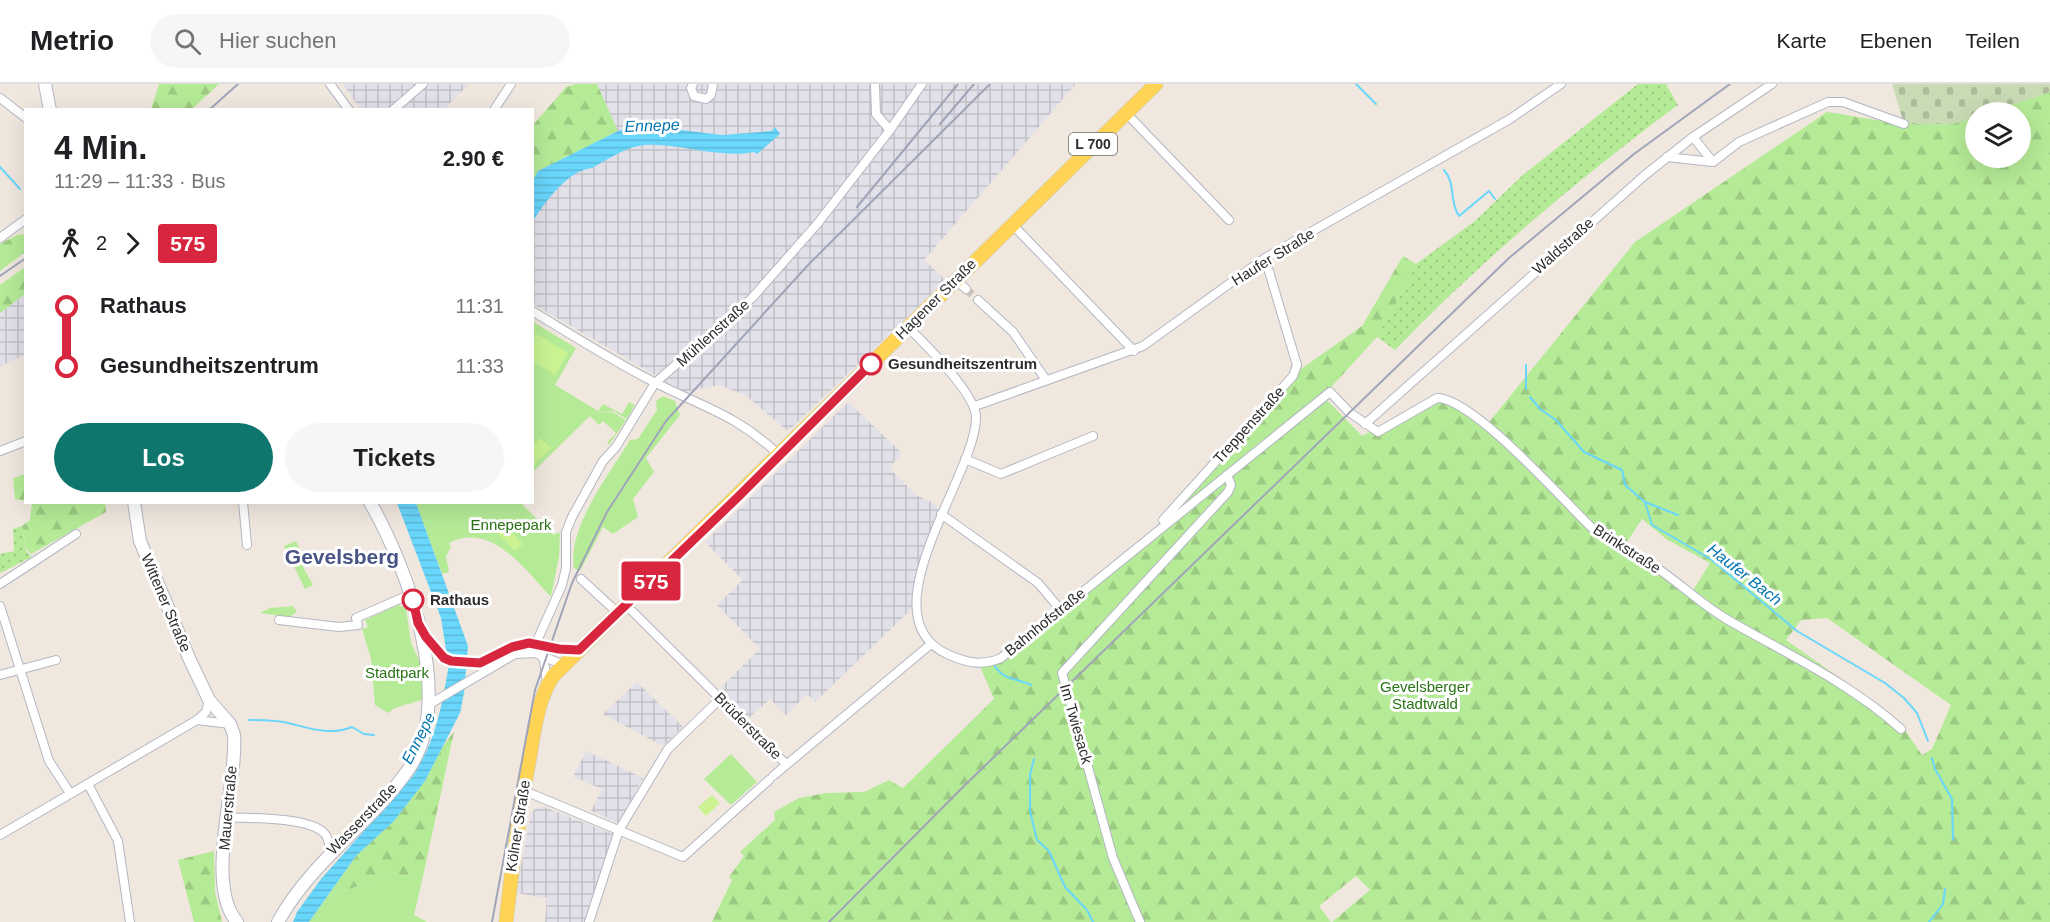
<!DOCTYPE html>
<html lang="de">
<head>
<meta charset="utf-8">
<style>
  body { margin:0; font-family:Arial,sans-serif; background:#f6f6f6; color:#202124; height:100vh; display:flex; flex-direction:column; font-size:22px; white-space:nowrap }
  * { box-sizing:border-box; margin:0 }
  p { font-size:20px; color:#757577 }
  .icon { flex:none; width:33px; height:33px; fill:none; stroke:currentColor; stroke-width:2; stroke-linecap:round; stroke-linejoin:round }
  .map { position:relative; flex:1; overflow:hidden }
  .drawer { position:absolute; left:24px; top:24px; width:510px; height:396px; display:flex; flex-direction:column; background:#fff; border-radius:0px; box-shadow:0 6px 24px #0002 }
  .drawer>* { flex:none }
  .badge { padding:0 12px; border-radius:4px; font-size:21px; line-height:39px }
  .buttons { position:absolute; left:1965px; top:18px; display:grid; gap:12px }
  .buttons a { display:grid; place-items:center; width:66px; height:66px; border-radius:50%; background:#fff; box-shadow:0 6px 24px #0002; font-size:30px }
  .map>.badge { position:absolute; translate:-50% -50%; box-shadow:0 0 0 3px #fff }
  .legs { display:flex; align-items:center; gap:9px; height:66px; padding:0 30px; font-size:20px }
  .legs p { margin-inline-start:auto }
  .summary { display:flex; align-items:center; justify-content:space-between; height:102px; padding:0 30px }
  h1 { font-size:33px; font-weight:800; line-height:45px }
  .button { display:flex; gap:12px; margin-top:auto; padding:12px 30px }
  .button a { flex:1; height:69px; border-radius:36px; background:#0f766e; color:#fff; font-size:24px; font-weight:800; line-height:69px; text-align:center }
  .button a+a { background:#f6f6f6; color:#202124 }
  ul { padding:0 30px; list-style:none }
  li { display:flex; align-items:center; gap:21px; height:60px; font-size:22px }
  li i { display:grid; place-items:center; width:9px; height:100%; margin:0 8px; background:currentColor }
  li i::after { content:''; width:15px; height:15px; margin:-8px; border:4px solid; border-radius:50%; background:#fff }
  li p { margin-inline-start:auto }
  li:first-child i { background:linear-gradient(#0000 50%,currentColor 0) }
  li:last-child i { background:linear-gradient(currentColor 50%,#0000 0) }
  header { display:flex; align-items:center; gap:36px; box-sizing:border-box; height:84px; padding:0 30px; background:#fff; border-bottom:2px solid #e0e0e0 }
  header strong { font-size:28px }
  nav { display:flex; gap:33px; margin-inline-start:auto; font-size:21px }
  .search { width:420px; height:54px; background:#f6f6f6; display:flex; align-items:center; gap:15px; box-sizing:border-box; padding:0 21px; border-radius:33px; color:#757577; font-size:22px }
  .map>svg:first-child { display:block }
  .industrial { fill:url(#industrial-grid) }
  .grass { fill:#b5eb97 }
  .forest { fill:url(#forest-firs); fill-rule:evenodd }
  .cemetery { fill:url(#cemetery-stones) }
  .garden { fill:url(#garden-dots) }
  .pitch { fill:#cbf392 }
  .water { fill:url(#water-rules) }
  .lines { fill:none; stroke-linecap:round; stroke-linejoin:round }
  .stream { stroke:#69d6fb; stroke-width:2 }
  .minor-tunnel { stroke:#c9c3bb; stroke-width:8; stroke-dasharray:8 4; stroke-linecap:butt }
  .minor-casing { stroke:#b3b6c2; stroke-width:10 }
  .secondary-casing { stroke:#b3b6c2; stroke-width:14 }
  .primary-casing { stroke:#c8c8c8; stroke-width:15 }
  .minor { stroke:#fff; stroke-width:8 }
  .secondary { stroke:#fff; stroke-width:12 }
  .primary { stroke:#ffd455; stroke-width:14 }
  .rail { stroke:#a0a4b9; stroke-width:2 }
  .line-1-casing { stroke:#fff; stroke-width:14 }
  .line-1 { stroke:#d7263d; stroke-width:9 }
  .stop-1-dot { fill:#fff; stroke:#d7263d; stroke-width:3 }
  .labels { text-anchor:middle; stroke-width:6; stroke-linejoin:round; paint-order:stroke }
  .shield { fill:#fff; stroke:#6c6c6c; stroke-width:1.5 }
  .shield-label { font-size:14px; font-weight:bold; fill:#2d2d2d }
  .street-label { font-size:15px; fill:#2d2d2d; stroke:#fff }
  .stop-label { font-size:15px; font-weight:bold; fill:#2d2d2d; stroke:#fff; text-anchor:start }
  .park-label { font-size:15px; fill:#297414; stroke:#fff }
  .water-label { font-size:16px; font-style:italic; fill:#0075af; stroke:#fff }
  .district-label { font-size:21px; font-weight:bold; fill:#485484; stroke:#fff }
</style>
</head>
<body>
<header>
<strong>Metrio</strong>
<div class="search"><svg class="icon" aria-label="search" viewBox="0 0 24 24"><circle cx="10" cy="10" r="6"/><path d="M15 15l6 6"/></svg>Hier suchen</div>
<nav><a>Karte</a><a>Ebenen</a><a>Teilen</a></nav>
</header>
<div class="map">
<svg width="2050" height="838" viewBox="0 0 2050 838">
  <defs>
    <pattern id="industrial-grid" width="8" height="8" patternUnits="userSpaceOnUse" patternTransform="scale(1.5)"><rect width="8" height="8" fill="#e2e0e8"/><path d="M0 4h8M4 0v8" fill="none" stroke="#c2c0c7"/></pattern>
    <pattern id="forest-firs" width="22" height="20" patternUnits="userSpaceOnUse" patternTransform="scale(1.5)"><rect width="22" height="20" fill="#b5eb97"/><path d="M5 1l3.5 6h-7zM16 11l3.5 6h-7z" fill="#9cca82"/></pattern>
    <pattern id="cemetery-stones" width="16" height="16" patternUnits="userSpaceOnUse" patternTransform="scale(1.5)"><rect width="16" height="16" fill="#c8dbb4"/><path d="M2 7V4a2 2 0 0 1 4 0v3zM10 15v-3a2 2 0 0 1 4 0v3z" fill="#acbc9b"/></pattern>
    <pattern id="garden-dots" width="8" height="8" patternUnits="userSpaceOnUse" patternTransform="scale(1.5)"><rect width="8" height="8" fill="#b5eb97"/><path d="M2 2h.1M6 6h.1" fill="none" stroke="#9cca82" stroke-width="1.8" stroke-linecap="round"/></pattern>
    <pattern id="water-rules" width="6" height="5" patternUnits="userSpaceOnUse" patternTransform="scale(1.5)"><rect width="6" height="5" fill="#69d6fb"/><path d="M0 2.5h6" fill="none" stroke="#5bb8d7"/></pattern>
  </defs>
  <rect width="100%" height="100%" fill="#f0e8df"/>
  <!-- industrial -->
  <g class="industrial">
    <path d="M343,0h126l-26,26 -83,-1z"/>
    <path d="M597,0h479l-152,176 22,20 -158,151 -42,-35 -26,-11 -36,7 -151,-88v-124l85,-48z"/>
    <path d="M25,210v61l-25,11v-53z"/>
    <path d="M848,318l54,51 -12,14 4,6 22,22 19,9 6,10 -23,89 -103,99 -8,-8 -21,21 -16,-16 -21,19 -29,-30 40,-39 -43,-44 26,-25 -38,-38z"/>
    <path d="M637,598l46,45 -20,19 -60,-32z"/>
    <path d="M586,667l57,27 -24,45 -28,-12 11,-22 -29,-12z"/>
    <path d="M544,723l69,27 -24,88h-44l2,-24 -31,-5 15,-80 5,-5z"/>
  </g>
  <!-- grass -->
  <g class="grass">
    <path d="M532,237l44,27 -21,37 43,26 5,-7 19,10 7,-12 6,3 -8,14 -14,-8 -21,2 20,-1 14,8 -17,25 -2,-2 9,-10 -13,-12 -4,4 -9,-9 -57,56z"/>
    <path d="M663,312l12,5 5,14 -34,43 8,14 -21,27 5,18 -25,17 -10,-7 -23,44 -6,-3c-7,-39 34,-92 56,-128l8,-1 19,-29 -1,-9z"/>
    <path d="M416,419h105l21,21 5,-4 2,3 -4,4 9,8 4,-3 2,2 -1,22 -8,41c-27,-28 -59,-76 -102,-54l2,4 -5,9 3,16 -7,2z"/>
    <path d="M296,457l11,24 -4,2 10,18 -8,4 -21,-43z"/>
    <path d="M398,521l8,3 5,35 10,21 3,35 -29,9 -7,5 -13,-8 -4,-46 -10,-34 2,4 5,-2 -3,-7z"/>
    <path d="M293,522l4,6 -8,5 -29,-4 10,-5z"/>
    <path d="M731,670l26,28 -26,23 -27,-26z"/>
    <path d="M395,789l27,8 -8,34 13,7h-118l18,-25z"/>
  </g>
  <!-- forest -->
  <g class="forest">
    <path d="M159,0h60l-27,25h-41z"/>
    <path d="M576,0h21l21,47 -80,40 -5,9v-55l33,-38z"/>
    <path d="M2050,8v830h-718l38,-32 -14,-14 -37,30 12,16h-619l20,-42 -3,-3 15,-21 -4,-4 35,-32 -1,-8 25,-14 27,-5 38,-1 25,-12 14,8 91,-89 -15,-35 12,-2 156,-124 147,-164 68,-48 41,-70 13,8 -39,73 -54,59 39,40 74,-39 11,3 39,26 149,-184 192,-130c49,7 100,21 148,5l1,41h44v-46h-31zM1642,435l24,20 44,24 -18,29 -67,-47zM1827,534l124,87 -19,44 -10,6 -20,-29 -20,-18 -96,-68 15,-20z"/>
    <path d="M25,150v18l-25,19v-27l17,-9z"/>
    <path d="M25,183v27l-25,19v-28z"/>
    <path d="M25,390h1l-1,27 -10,-2 -2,-21z"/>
    <path d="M32,419h73l1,9 -75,42 -5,-5 -4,-23 8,-6z"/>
    <path d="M454,648l-32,149 -27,-8 -68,24 29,-41 38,-35 31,-40 18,-35z"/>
    <path d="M214,767l1,41 7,30h-28l-16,-62z"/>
  </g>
  <!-- cemetery -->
  <path class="cemetery" d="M1892,0h158v8l-61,20h-13l-1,5 -21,7h-50z"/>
  <!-- garden -->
  <g class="garden">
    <path d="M1638,0h28l12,21c-101,75 -196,155 -283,245l-18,-13 39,-73 59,-43 49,-47z"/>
    <path d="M22,442l4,25 6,6 -32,16v-19l14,-3 -1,-22z"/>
  </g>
  <!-- pitch -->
  <g class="pitch">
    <path d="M535,249l33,20 -13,22 -22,-14z"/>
    <path d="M540,354l11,10 -18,17v-19z"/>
    <path d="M501,438l22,22 -8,7 -22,-22z"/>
    <path d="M712,711l8,8 -14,13 -8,-9z"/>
  </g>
  <!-- water -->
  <g class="water">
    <path d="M639,41l83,10 50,-4 3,-4 5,7 -23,20 -3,-2c-39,8 -87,-14 -120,-5 -14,4 -29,14 -42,21 -24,2 -47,34 -59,53v-41l5,-9 80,-40z"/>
    <path d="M397,419h19l52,143 -4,47 -4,20 -35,68 -31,40 -38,35 -47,66h-16l4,-10 24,-33 92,-103c26,-41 29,-75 38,-122l-5,-4 -5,-32z"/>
  </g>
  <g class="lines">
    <!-- stream -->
    <g class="stream">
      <path d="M1356,0l20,20"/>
      <path d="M0,83l20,22"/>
      <path d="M1444,86c12,13 5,32 15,46l30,-25 6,8"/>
      <path d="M1526,305v-24"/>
      <path d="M1530,313l10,12 16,11 28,32 38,18 3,15 20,17 7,23 60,35 85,71 88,52 19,15 13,15 11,28"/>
      <path d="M1645,418l33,13"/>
      <path d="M995,582c9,15 22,12 36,19"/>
      <path d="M249,636c12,0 27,0 39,3 21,5 42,13 64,4l12,7 10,1"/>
      <path d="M1932,674l3,11 17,30 1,41"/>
      <path d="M1034,675l-4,16v36l7,29 12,11 16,36 22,23 6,12"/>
      <path d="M1929,838l14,-18 2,-15"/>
    </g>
    <!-- minor-tunnel -->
    <path class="minor-tunnel" d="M966,205l12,11"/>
    <defs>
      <g id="minor">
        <path d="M330,0l19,26"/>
        <path d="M693,0l-2,4 3,8 12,3 5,-4 2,-11"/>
        <path d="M875,0l1,30 14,16"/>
        <path d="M0,14l26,20"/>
        <path d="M393,26l30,-26"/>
        <path d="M494,26l17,-26"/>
        <path d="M1127,30l102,106"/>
        <path d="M1693,53l20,25"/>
        <path d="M1667,73l46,5 26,-20 89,-40h15l61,22"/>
        <path d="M1012,140l122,127"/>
        <path d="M0,154l26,-19"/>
        <path d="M956,196l10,9"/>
        <path d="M978,216l35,32 33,48"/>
        <path d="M532,227c40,24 79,49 120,70 50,26 84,33 127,74"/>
        <path d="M908,243c17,17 68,67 68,90 1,57 -114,200 -27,238 19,8 33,11 52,3l329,-266 19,20 29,20 59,-34c36,0 126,102 155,130 18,16 42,26 62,38 26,17 48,39 74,54 59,34 122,63 173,109"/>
        <path d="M975,322l168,-60 122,-88 245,-139 51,-35"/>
        <path d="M1365,340l280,-249 48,-38 79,-53"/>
        <path d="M0,367l26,-10"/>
        <path d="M965,375l36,15 92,-38"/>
        <path d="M243,418l4,43"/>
        <path d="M941,430l97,69 22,26"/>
        <path d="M1163,436l130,-144 4,-11 -32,-107"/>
        <path d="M581,495l38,35"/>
        <path d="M0,500l76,-50"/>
        <path d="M0,522l49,155 21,32"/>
        <path d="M627,522l159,158"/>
        <path d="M279,536l60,7 19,-2 -2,-7 55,-24"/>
        <path d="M423,547l21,27 17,5h18l33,-16 17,-4 30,6 20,1"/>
        <path d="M532,568l30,-67 4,-17v-36l6,-15 31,-56 13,-14 39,-64 97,-85 66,-75 72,-93 32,-46"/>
        <path d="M540,570l4,6 3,25"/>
        <path d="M0,591l56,-15"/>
        <path d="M428,621l87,-51 21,-1 27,12"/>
        <path d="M197,636l33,4"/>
        <path d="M773,692l158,-132"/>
        <path d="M88,700l30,57 12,81"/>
        <path d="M523,709l9,1 151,63 86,-77"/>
        <path d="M227,733c23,2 83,-1 98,17 4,5 4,12 6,18"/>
        <path d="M0,751l197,-115 9,-8 3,-12"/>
        <path d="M589,838l30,-92 49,-81 52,-50"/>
        <path d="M1140,838l-27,-64 -51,-185 166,-181 3,-7 -4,-10"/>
      </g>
      <g id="secondary">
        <path d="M45,0l5,26"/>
        <path d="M134,418l6,39 49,117 20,42 21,24 4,11c4,49 -30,148 3,187"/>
        <path d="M278,838c34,-62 91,-96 130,-152 49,-70 0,-201 -38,-268"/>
      </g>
      <path id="primary" d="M506,838c6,-54 13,-108 23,-161 5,-29 8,-60 24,-85l603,-592"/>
    </defs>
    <!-- minor casing -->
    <use href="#minor" class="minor-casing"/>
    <!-- secondary casing -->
    <use href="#secondary" class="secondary-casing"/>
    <!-- primary casing -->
    <use href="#primary" class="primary-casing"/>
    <!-- minor -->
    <use href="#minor" class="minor"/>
    <!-- secondary -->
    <use href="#secondary" class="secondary"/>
    <!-- primary -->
    <use href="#primary" class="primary"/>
    <!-- rail -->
    <g class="rail">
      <path d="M209,26l29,-26"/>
      <path d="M940,40l34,-40"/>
      <path d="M857,123l101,-123"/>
      <path d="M0,192l26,-18"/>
      <path d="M492,838l43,-232 37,-107 35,-71 59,-91 143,-157 181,-180"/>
      <path d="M829,838l135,-136 545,-528 125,-104 96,-70"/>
    </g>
  </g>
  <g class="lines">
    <defs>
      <path id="line-1" d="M413,516l5,23 8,14 18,21 7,3 29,2 32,-16 17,-4 30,6 20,1 160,-154 132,-132"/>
    </defs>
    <!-- line-1 casing -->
    <use href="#line-1" class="line-1-casing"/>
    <!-- line-1 -->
    <use href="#line-1" class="line-1"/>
  </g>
  <!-- markers -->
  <g class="stop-1-dot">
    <circle cx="871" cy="280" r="10"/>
    <circle cx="413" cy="516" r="10"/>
  </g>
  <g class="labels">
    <!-- shield labels -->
    <rect class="shield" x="1069" y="49" width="48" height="22" rx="4.5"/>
    <g class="shield-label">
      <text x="1093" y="65">L 700</text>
    </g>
    <!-- street labels -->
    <g class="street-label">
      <text transform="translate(1563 162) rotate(-42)" y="5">Waldstraße</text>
      <text transform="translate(1273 173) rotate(-32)" y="5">Haufer Straße</text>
      <text transform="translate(936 215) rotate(-45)" y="5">Hagener Straße</text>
      <text transform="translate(713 249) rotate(-42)" y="5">Mühlenstraße</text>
      <text transform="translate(1249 341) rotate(-48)" y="5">Treppenstraße</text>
      <text transform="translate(1627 465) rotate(33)" y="5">Brinkstraße</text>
      <text transform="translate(166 519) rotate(67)" y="5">Wittener Straße</text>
      <text transform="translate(1045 538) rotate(-39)" y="5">Bahnhofstraße</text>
      <text transform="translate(1076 640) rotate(74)" y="5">Im Twiesack</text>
      <text transform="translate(748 642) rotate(45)" y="5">Brüderstraße</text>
      <text transform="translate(228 724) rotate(-85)" y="5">Mauerstraße</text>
      <text transform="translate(362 735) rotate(-46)" y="5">Wasserstraße</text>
      <text transform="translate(518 742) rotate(-81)" y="5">Kölner Straße</text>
    </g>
    <!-- stop labels -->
    <g class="stop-label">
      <text x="888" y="285">Gesundheitszentrum</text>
      <text x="430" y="521">Rathaus</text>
    </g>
    <!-- park labels -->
    <g class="park-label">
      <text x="511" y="446">Ennepepark</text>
      <text x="397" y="594">Stadtpark</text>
      <text x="1425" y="608">Gevelsberger<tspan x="1425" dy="17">Stadtwald</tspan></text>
    </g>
    <!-- water labels -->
    <g class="water-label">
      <text transform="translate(652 41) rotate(-2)" y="6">Ennepe</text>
      <text transform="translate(1745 490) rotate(38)" y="6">Haufer Bach</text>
      <text transform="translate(418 654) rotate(-63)" y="6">Ennepe</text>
    </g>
    <!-- district labels -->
    <g class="district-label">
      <text x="342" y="480">Gevelsberg</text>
    </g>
  </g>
</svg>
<div class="buttons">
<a><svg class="icon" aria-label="layers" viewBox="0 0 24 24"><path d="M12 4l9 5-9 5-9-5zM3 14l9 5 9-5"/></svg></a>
</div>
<b class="badge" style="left:651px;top:497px;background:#d7263d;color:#fff">575</b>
<section class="drawer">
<div class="summary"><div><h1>4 Min.</h1><p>11:29 – 11:33 · Bus</p></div><b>2.90 €</b></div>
<div class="legs"><svg class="icon" aria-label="walk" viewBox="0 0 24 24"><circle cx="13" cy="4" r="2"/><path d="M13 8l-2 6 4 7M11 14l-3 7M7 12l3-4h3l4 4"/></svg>2<svg class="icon" aria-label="forward" viewBox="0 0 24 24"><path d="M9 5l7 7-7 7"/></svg><b class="badge" style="background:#d7263d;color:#fff">575</b></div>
<ul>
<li><i style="color:#d7263d"></i><b>Rathaus</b><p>11:31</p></li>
<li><i style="color:#d7263d"></i><b>Gesundheitszentrum</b><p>11:33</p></li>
</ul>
<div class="button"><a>Los</a><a>Tickets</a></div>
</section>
</div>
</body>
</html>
